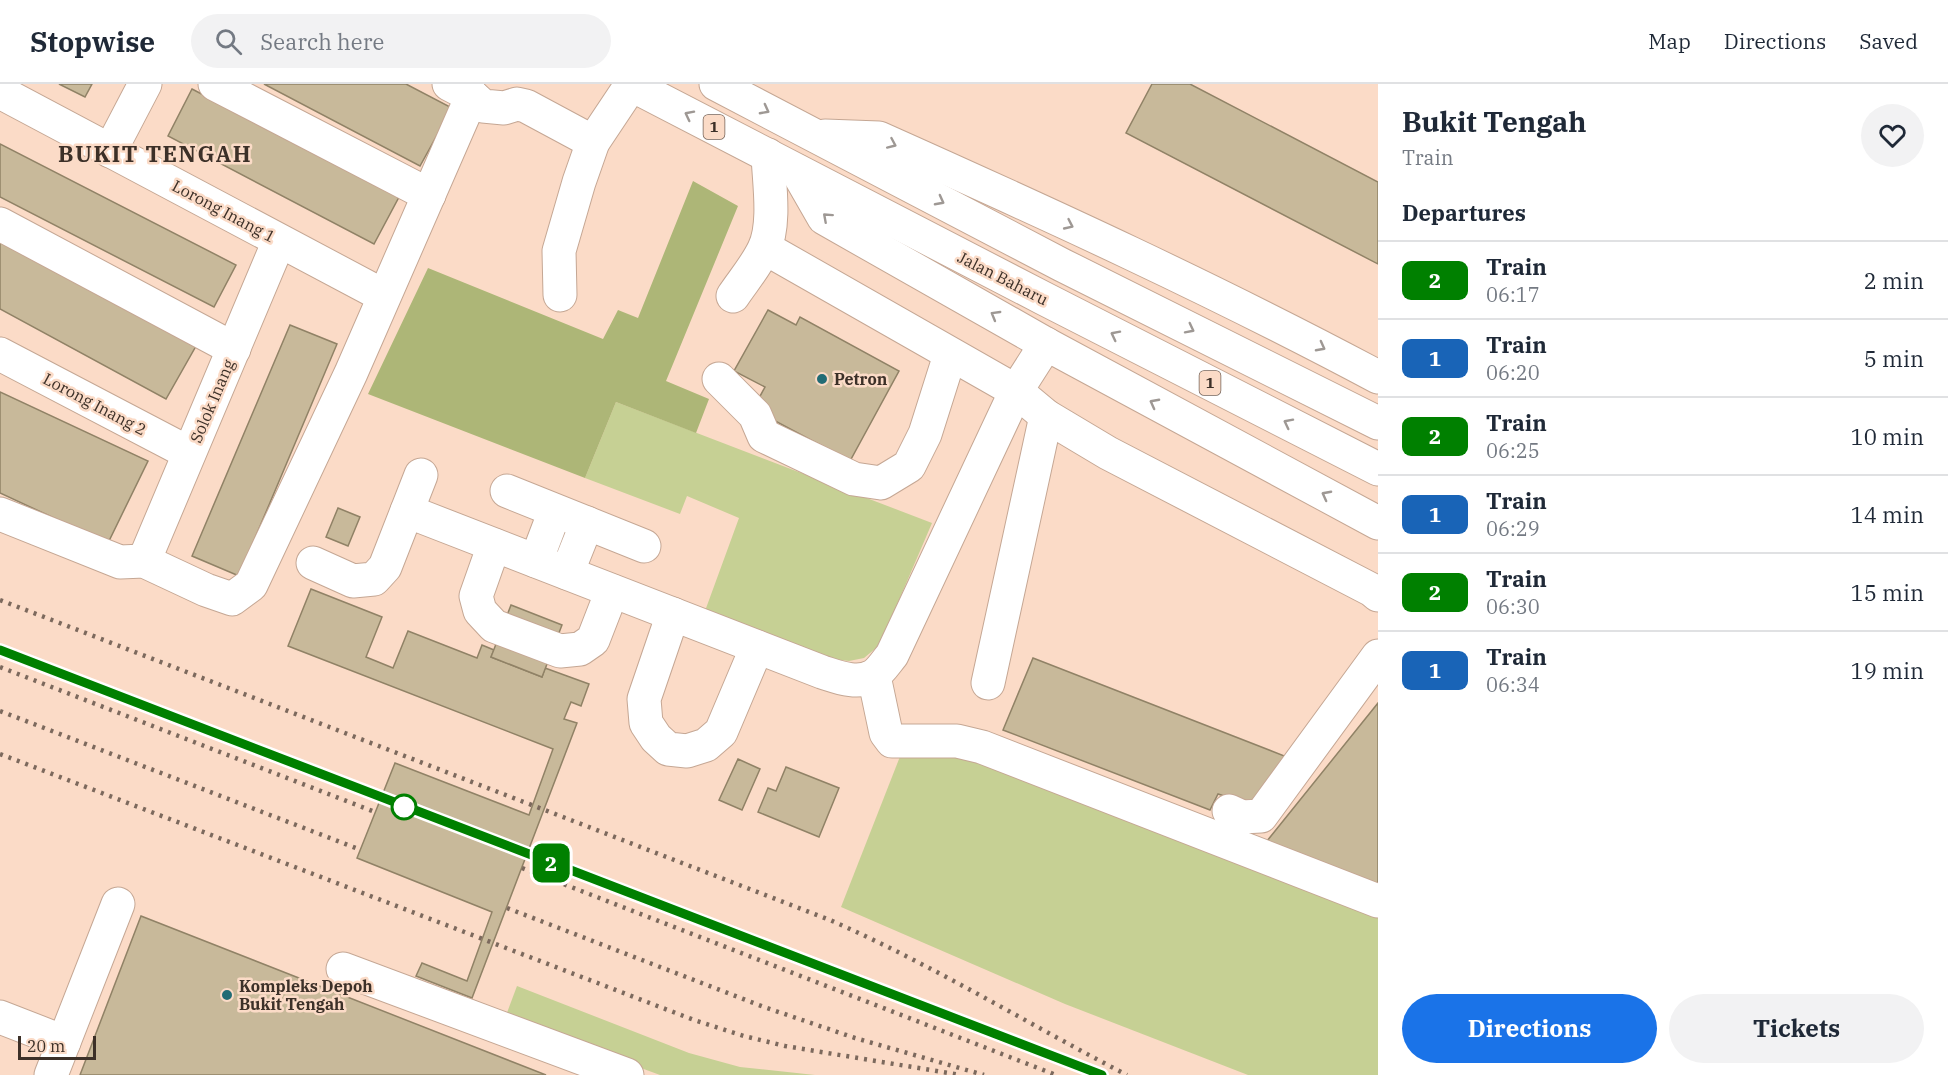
<!DOCTYPE html>
<html lang="en">
<head>
<meta charset="utf-8">
<style>
  body { margin:0; font-family:"IBM Plex Serif",serif; background:#f2f2f3; color:#1f2937; height:100vh; display:flex; flex-direction:column; font-size:22px; white-space:nowrap }
  * { box-sizing:border-box; margin:0 }
  p { font-size:20px; color:#747a83 }
  .icon { flex:none; width:33px; height:33px; fill:none; stroke:currentColor; stroke-width:2; stroke-linecap:round; stroke-linejoin:round }
  .map { position:relative; flex:1; overflow:hidden }
  .panel { display:flex; flex-direction:column; background:#fff; width:570px }
  .panel>* { flex:none }
  .badge { padding:0 12px; border-radius:9px; font-size:21px; line-height:39px }
  .scale { position:absolute; left:18px; bottom:15px; width:78px; box-sizing:border-box; padding-left:6px; border:3px solid #3c3028; border-top:0; font-size:16px; line-height:21px; white-space:nowrap; color:#3c3028; -webkit-text-stroke:4px #fbdbc7; paint-order:stroke }
  .map>.badge { position:absolute; translate:-50% -50%; box-shadow:0 0 0 3px #fff }
  h2 { padding:0 24px; font-size:22px; line-height:54px }
  .round { display:grid; place-items:center; flex:none; width:63px; height:63px; border-radius:32px; background:#f2f2f3 }
  .headline { display:flex; align-items:center; justify-content:space-between; height:102px; padding:0 24px }
  h1 { font-size:28px; font-weight:800; line-height:45px }
  .cta { display:flex; gap:12px; margin-top:auto; padding:12px 24px }
  .cta a { flex:1; height:69px; border-radius:36px; background:#1a73e8; color:#fff; font-size:24px; font-weight:800; line-height:69px; text-align:center }
  .cta a+a { background:#f2f2f3; color:#1f2937 }
  ul { padding:0; list-style:none }
  li { display:flex; align-items:center; gap:18px; height:78px; padding:0 24px; border-top:2px solid #e0e1e3 }
  li div { flex:1 }
  li b { display:block; font-size:22px }
  li em { font-style:normal }
  li .badge { min-width:66px; font-weight:700; text-align:center }
  header { display:flex; align-items:center; gap:36px; box-sizing:border-box; height:84px; padding:0 30px; background:#fff; border-bottom:2px solid #e0e1e3 }
  header strong { font-size:28px }
  nav { display:flex; gap:33px; margin-inline-start:auto; font-size:21px }
  .search { width:420px; height:54px; background:#f2f2f3; display:flex; align-items:center; gap:15px; box-sizing:border-box; padding:0 21px; border-radius:33px; color:#747a83; font-size:22px }
  main { display:flex; flex:1; min-height:0 }
  .map>svg:first-child { display:block }
  .green { fill:#c6d094 }
  .forest { fill:#adb677 }
  .building { fill:#c8b99a; stroke:#908266; stroke-width:1.5 }
  .lines { fill:none; stroke-linecap:round; stroke-linejoin:round }
  .minor-casing { stroke:#c5a794; stroke-width:35 }
  .highway-casing { stroke:#c5a794; stroke-width:35 }
  .minor { stroke:#fff; stroke-width:33 }
  .highway { stroke:#fff; stroke-width:33 }
  .rail { stroke:#7c695d; stroke-width:4.5; stroke-dasharray:3 6; stroke-linecap:butt }
  .oneway { stroke:#9e9894 }
  .line-casing { stroke:#fff; stroke-width:14 }
  .line { stroke:#008000; stroke-width:9 }
  .poi-dot { fill:#226c75; stroke:#fbdbc7; stroke-width:2 }
  .stop-dot { fill:#fff; stroke:#008000; stroke-width:3 }
  .labels { text-anchor:middle; stroke-width:5; stroke-linejoin:round; paint-order:stroke }
  .shield { fill:#fbdbc7; stroke:#756358; stroke-width:1.5 }
  .shield-label { font-size:15px; font-weight:bold; fill:#3c3028 }
  .street-label { font-size:16px; fill:#3c3028; stroke:#fbdbc7 }
  .poi-label { font-size:16px; font-weight:bold; fill:#3c3028; stroke:#fbdbc7; text-anchor:start }
  .district-label { font-size:22px; font-weight:bold; letter-spacing:1.5px; fill:#3c3028; stroke:#fbdbc7 }
</style>
</head>
<body>
<header>
<strong>Stopwise</strong>
<div class="search"><svg class="icon" aria-label="search" viewBox="0 0 24 24"><circle cx="10" cy="10" r="6"/><path d="M15 15l6 6"/></svg>Search here</div>
<nav><a>Map</a><a>Directions</a><a>Saved</a></nav>
</header>
<main>
<div class="map">
<svg width="1378" height="991" viewBox="0 0 1378 991">
  <rect width="100%" height="100%" fill="#fbdbc7"/>
  <!-- green -->
  <g class="green">
    <path d="M616,318l316,121 -48,112 -8,13 -12,10 -15,3 -23,-3 -121,-47 34,-93 -52,-22 -7,18 -95,-36z"/>
    <path d="M956,667l422,162v162h-130l-183,-71 -224,-97 60,-153z"/>
    <path d="M517,902l172,67 51,14 75,8h-155l-155,-57z"/>
  </g>
  <!-- forest -->
  <path class="forest" d="M693,97l45,25 -72,175 43,18 -13,34 -80,-31 -31,76 -217,-84 60,-126 175,71 15,-29 20,8z"/>
  <!-- building -->
  <g class="building">
    <path d="M59,0h33l-7,13z"/>
    <path d="M264,0h142l46,24 -32,58z"/>
    <path d="M1152,0h38l188,98v82l-252,-131z"/>
    <path d="M192,5l207,108 -25,47 -206,-108z"/>
    <path d="M0,60l236,121 -22,42 -214,-110z"/>
    <path d="M0,155l196,107 -30,53 -166,-90z"/>
    <path d="M768,226l28,15 4,-8 99,54 -49,90 -97,-52 12,-22 -31,-16z"/>
    <path d="M290,241l47,19 -98,232 -47,-20z"/>
    <path d="M0,308l148,69 -40,82 -108,-50z"/>
    <path d="M338,424l22,9 -12,29 -22,-9z"/>
    <path d="M311,505l71,28 -16,40 27,11 15,-37 69,27 5,-13 12,5 -3,7 51,20 3,-9 44,16 -8,22 -10,-4 -7,17 13,4 -105,275 -56,-22 6,-13 45,18 25,-69 -135,-54 38,-95 134,52 24,-66 -265,-103z"/>
    <path d="M511,521l51,20 -20,52 -51,-20z"/>
    <path d="M1033,574l254,99 -32,49 -37,-12 -8,16 -207,-80z"/>
    <path d="M1378,619v182l-111,-44z"/>
    <path d="M738,675l22,10 -18,41 -23,-10z"/>
    <path d="M786,683l53,21 -20,49 -61,-25 10,-24 8,3z"/>
    <path d="M141,832l405,159h-466z"/>
  </g>
  <g class="lines">
    <defs>
      <g id="minor">
        <path d="M215,0l214,111"/>
        <path d="M449,0l23,12 11,10 21,2 13,-4 9,2 67,36"/>
        <path d="M0,8l384,204"/>
        <path d="M110,67l35,-67"/>
        <path d="M0,140l234,125"/>
        <path d="M765,164l251,143 30,25 62,37 264,137 6,5"/>
        <path d="M560,211l-1,-44 20,-69 14,-40 38,-57"/>
        <path d="M733,212c10,-15 23,-30 31,-47 12,-25 5,-67 4,-94"/>
        <path d="M0,270l189,99"/>
        <path d="M719,295l36,36 9,21 90,43 27,4 28,-17 16,-32 25,-79"/>
        <path d="M507,407l137,55"/>
        <path d="M407,427l415,161c16,5 35,13 51,4 7,-4 14,-15 19,-21l124,-264 30,-47"/>
        <path d="M0,430l120,48 24,-1 62,29 26,9 19,-14 100,-212 121,-277"/>
        <path d="M494,461l-18,51 4,15 14,15 66,25 20,-2 13,-9 19,-49"/>
        <path d="M144,477l135,-320"/>
        <path d="M536,477l19,-50"/>
        <path d="M313,479l40,18 21,-2 11,-12 36,-92"/>
        <path d="M567,489l20,-50"/>
        <path d="M673,530l-29,85 2,24 10,15 12,11 19,2 19,-6 15,-13 36,-85"/>
        <path d="M874,592l12,57 6,8h65l25,6 396,154"/>
        <path d="M988,599l58,-267"/>
        <path d="M1229,727l13,6 19,-1 117,-160"/>
        <path d="M343,885l284,106"/>
        <path d="M0,933l64,25"/>
        <path d="M51,991l67,-171"/>
      </g>
      <g id="highway">
        <path d="M630,0l413,214 335,171"/>
        <path d="M716,0l346,181 316,158"/>
        <path d="M825,52l54,2c168,75 336,152 499,239"/>
        <path d="M797,87l27,47 222,126 332,179"/>
      </g>
    </defs>
    <!-- minor casing -->
    <use href="#minor" class="minor-casing"/>
    <!-- highway casing -->
    <use href="#highway" class="highway-casing"/>
    <!-- minor -->
    <use href="#minor" class="minor"/>
    <!-- highway -->
    <use href="#highway" class="highway"/>
    <!-- rail -->
    <g class="rail">
      <path d="M0,516l830,320c103,45 198,104 297,155"/>
      <path d="M0,566l381,148"/>
      <path d="M0,583l375,145"/>
      <path d="M0,627l361,139"/>
      <path d="M0,670l694,266 50,16 41,10 176,29"/>
      <path d="M527,770l575,221"/>
      <path d="M522,784l534,207"/>
      <path d="M507,824l257,99 91,31 129,37"/>
    </g>
  </g>
  <!-- one-way arrows -->
  <defs><path id="oneway-chevron" d="M-2-3.5L2.5 0L-2 3.5" fill="none" stroke-width="1.6" stroke-linecap="round" stroke-linejoin="round" transform="scale(1.5)"/></defs>
  <g class="oneway">
    <use href="#oneway-chevron" transform="translate(765 26) rotate(28)"/>
    <use href="#oneway-chevron" transform="translate(689 31) rotate(-153)"/>
    <use href="#oneway-chevron" transform="translate(892 60) rotate(24)"/>
    <use href="#oneway-chevron" transform="translate(940 117) rotate(28)"/>
    <use href="#oneway-chevron" transform="translate(827 133) rotate(-138)"/>
    <use href="#oneway-chevron" transform="translate(1069 141) rotate(25)"/>
    <use href="#oneway-chevron" transform="translate(995 231) rotate(-150)"/>
    <use href="#oneway-chevron" transform="translate(1190 245) rotate(27)"/>
    <use href="#oneway-chevron" transform="translate(1115 251) rotate(-153)"/>
    <use href="#oneway-chevron" transform="translate(1321 263) rotate(28)"/>
    <use href="#oneway-chevron" transform="translate(1154 319) rotate(-152)"/>
    <use href="#oneway-chevron" transform="translate(1288 339) rotate(-153)"/>
    <use href="#oneway-chevron" transform="translate(1326 411) rotate(-152)"/>
  </g>
  <g class="lines">
    <defs>
      <path id="line" d="M0,566l1102,425"/>
    </defs>
    <!-- line casing -->
    <use href="#line" class="line-casing"/>
    <!-- line -->
    <use href="#line" class="line"/>
  </g>
  <!-- markers -->
  <g class="poi-dot">
    <circle cx="822" cy="295" r="6"/>
    <circle cx="227" cy="911" r="6"/>
  </g>
  <circle class="stop-dot" cx="404" cy="723" r="12"/>
  <g class="labels">
    <!-- shield labels -->
    <g class="shield">
      <rect x="703.5" y="31" width="21" height="24" rx="4.5"/>
      <rect x="1199.5" y="287" width="21" height="24" rx="4.5"/>
    </g>
    <g class="shield-label">
      <text x="714" y="48">1</text>
      <text x="1210" y="304">1</text>
    </g>
    <!-- street labels -->
    <g class="street-label">
      <text transform="translate(224 127) rotate(28)" y="6">Lorong Inang 1</text>
      <text transform="translate(1003 194) rotate(27)" y="6">Jalan Baharu</text>
      <text transform="translate(212 317) rotate(-67)" y="6">Solok Inang</text>
      <text transform="translate(95 320) rotate(28)" y="6">Lorong Inang 2</text>
    </g>
    <!-- poi labels -->
    <g class="poi-label">
      <text x="834" y="301">Petron</text>
      <text x="239" y="908">Kompleks Depoh<tspan x="239" dy="18">Bukit Tengah</tspan></text>
    </g>
    <!-- district labels -->
    <g class="district-label">
      <text x="155" y="78">BUKIT TENGAH</text>
    </g>
  </g>
</svg>
<div class="scale">20 m</div>
<b class="badge" style="left:551px;top:779px;background:#008000;color:#fff">2</b>
</div>
<section class="panel">
<div class="headline"><div><h1>Bukit Tengah</h1><p>Train</p></div><a class="round"><svg class="icon" aria-label="heart" viewBox="0 0 24 24"><path d="M12 20l-8-8c-3-5 5-10 8-4 3-6 11-1 8 4z"/></svg></a></div>
<h2>Departures</h2>
<ul>
<li><span class="badge" style="background:#008000;color:#fff">2</span><div><b>Train</b><p>06:17</p></div><em>2 min</em></li>
<li><span class="badge" style="background:#1964b7;color:#fff">1</span><div><b>Train</b><p>06:20</p></div><em>5 min</em></li>
<li><span class="badge" style="background:#008000;color:#fff">2</span><div><b>Train</b><p>06:25</p></div><em>10 min</em></li>
<li><span class="badge" style="background:#1964b7;color:#fff">1</span><div><b>Train</b><p>06:29</p></div><em>14 min</em></li>
<li><span class="badge" style="background:#008000;color:#fff">2</span><div><b>Train</b><p>06:30</p></div><em>15 min</em></li>
<li><span class="badge" style="background:#1964b7;color:#fff">1</span><div><b>Train</b><p>06:34</p></div><em>19 min</em></li>
</ul>
<div class="cta"><a>Directions</a><a>Tickets</a></div>
</section>
</main>
</body>
</html>
